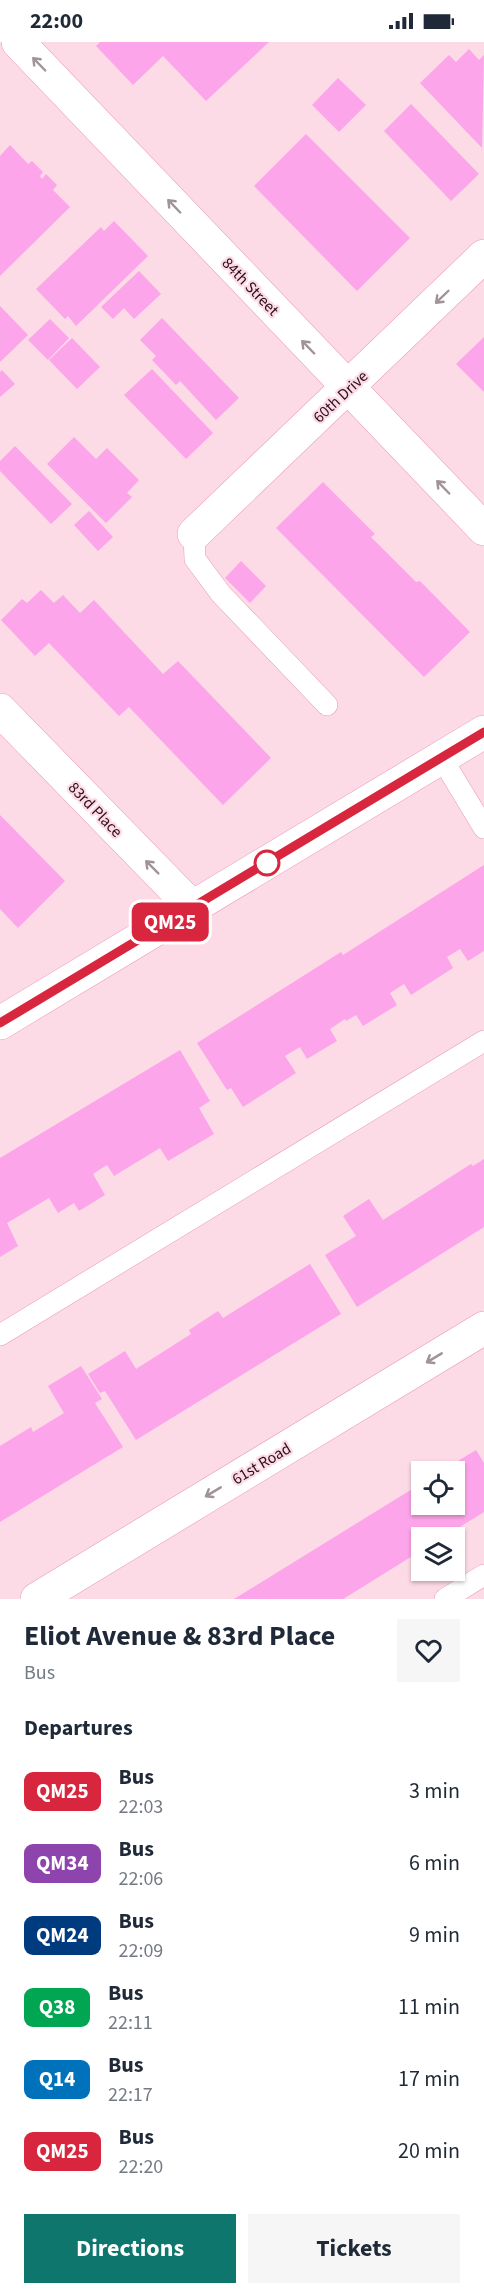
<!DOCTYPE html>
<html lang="en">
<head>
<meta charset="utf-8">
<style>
  body { margin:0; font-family:"Source Sans 3",sans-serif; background:#f6f6f7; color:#1f2937; height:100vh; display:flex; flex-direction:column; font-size:22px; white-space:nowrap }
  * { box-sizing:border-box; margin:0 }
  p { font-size:20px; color:#747a83 }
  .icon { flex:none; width:33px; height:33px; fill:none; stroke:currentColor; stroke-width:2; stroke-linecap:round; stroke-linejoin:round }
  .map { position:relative; height:1557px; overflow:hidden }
  .side { display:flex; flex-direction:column; background:#fff; flex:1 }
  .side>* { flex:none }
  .badge { padding:0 12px; border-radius:9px; font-size:21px; line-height:39px }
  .buttons { position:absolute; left:411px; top:1419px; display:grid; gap:12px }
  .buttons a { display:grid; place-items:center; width:54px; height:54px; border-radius:0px; background:#fff; box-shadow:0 2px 4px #0004; font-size:30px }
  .map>.badge { position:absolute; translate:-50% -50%; box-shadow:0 0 0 3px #fff }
  h2 { padding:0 24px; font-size:22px; line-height:54px }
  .round { display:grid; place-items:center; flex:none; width:63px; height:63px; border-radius:0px; background:#f6f6f7 }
  .overview { display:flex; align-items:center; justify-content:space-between; height:102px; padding:0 24px }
  h1 { font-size:28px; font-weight:700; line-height:45px }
  .primary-button { display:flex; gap:12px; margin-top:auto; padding:12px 24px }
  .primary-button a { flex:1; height:69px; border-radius:0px; background:#0f766e; color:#fff; font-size:24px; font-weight:700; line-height:69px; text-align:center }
  .primary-button a+a { background:#f6f6f7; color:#1f2937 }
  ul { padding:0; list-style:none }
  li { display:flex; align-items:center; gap:18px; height:72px; padding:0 24px }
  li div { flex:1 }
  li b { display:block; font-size:22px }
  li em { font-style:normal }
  li .badge { min-width:66px; font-weight:700; text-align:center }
  .status { display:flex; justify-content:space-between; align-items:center; height:42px; padding:0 30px; background:#fff; direction:ltr }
  .status svg { height:16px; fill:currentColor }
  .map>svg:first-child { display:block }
  .building { fill:#fda5ea }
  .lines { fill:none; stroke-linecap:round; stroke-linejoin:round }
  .lane-casing { stroke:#e999b8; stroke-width:22 }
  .street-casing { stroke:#e999b8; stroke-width:34 }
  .lane { stroke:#fff; stroke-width:21 }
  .street { stroke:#fff; stroke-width:33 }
  .oneway { stroke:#a09399 }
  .line-casing { stroke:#fff; stroke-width:14 }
  .line { stroke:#d7263d; stroke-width:9 }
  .stop-dot { fill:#fff; stroke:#d7263d; stroke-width:3 }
  .labels { text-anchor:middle; stroke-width:4.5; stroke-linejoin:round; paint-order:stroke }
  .street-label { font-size:16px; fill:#2c0f1c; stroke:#fcdae6 }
</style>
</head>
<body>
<div class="status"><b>22:00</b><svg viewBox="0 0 49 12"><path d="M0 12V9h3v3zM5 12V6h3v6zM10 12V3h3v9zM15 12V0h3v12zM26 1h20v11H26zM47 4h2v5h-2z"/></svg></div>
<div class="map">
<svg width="484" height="1557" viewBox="0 0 484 1557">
  <rect width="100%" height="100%" fill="#fcdae6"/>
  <!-- building -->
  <g class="building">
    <path d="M100,0h169l-63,59 -43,-45 -30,29 -37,-39z"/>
    <path d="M469,7l10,11 5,-5 -2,93 -62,-65 29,-28 7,7z"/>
    <path d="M338,36l28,27 -27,27 -27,-27z"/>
    <path d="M411,62l68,70 -28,27 -67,-70z"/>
    <path d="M306,92l104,104 -53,53 -103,-105z"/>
    <path d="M10,103l18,19 4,-3 11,11 -3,4 2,3 4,-5 11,11 -4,5 17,17 -70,69v-120z"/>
    <path d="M114,179l34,35 -72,70 -8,-10 -3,3 -29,-30 65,-62 3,4z"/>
    <path d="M139,229l22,23 -27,25 -10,-11 -11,11 -12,-12z"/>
    <path d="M0,264l28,29 -28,27z"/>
    <path d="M162,276l77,80 -23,22 -36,-39 -4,4 -24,-25 4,-4 -16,-16z"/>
    <path d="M50,277l19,19 -21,22 -20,-20z"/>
    <path d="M484,295v55l-28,-28z"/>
    <path d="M72,296l28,29 -23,22 -28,-29z"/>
    <path d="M152,327l61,64 -27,26 -62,-64z"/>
    <path d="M2,328l13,14 -15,13v-25z"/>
    <path d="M74,395l22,22 11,-11 32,32 -12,13 5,4 -26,26 -59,-59z"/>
    <path d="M15,404l57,58 -21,20 -51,-53v-10z"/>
    <path d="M323,440l52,52 -4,3 45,45 4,-1 50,51 -46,45 -148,-149z"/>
    <path d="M89,469l24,26 -15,14 -24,-26z"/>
    <path d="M241,519l25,25 -16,17 -25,-25z"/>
    <path d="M41,548l13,13 9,-8 17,18 14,-13 69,74 15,-13 93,97 -48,47 -94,-98 -10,9 -70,-73 -14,13 -34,-36 21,-21 5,4z"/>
    <path d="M0,773l65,66 -47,47 -18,-19z"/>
    <path d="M484,823v86l-16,10 -8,-12 -13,8 6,11 -42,27 -7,-11 -14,9 7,12 -34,21 -7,-11 -10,6 -1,-2 -15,10 7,12 -30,18 -7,-12 -15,9 11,17 -53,34 -12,-19 -4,2 -30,-47 144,-91 2,3z"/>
    <path d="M180,1008l30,51 -11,7 15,26 -46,27 -8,-13 -46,28 -7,-11 -14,9 12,21 -26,16 -5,-8 -16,10 -9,-15 -42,25 11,23 -18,11v-99z"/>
    <path d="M484,1117v68l-127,80 -32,-52 31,-19 -13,-20 26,-17 14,21 88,-56 2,2z"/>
    <path d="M310,1222l31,50 -205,126 -31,-49 -5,2 -12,-19 37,-23 11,18 55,-35 -2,-4 29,-19 5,7z"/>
    <path d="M81,1324l21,33 -7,4 28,44 -123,75v-76l31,-19 2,5 31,-19 -16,-27z"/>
    <path d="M476,1408l8,13v49l-42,26h-20v12l-61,38 -18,11h-109l188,-116v21h32v-32h-14z"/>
  </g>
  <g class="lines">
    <defs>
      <g id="lane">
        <path d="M194,492l1,25 26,35 106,111"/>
        <path d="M441,715l43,71"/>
        <path d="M0,1293l484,-294"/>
        <path d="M445,1557l39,-24"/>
      </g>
      <g id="street">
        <path d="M18,0l466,487"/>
        <path d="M194,492l290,-278"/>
        <path d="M0,668l193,198"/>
        <path d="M0,981l484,-291"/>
        <path d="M37,1557l447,-271"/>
      </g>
    </defs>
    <!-- lane casing -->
    <use href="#lane" class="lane-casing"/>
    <!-- street casing -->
    <use href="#street" class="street-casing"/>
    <!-- lane -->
    <use href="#lane" class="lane"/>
    <!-- street -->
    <use href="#street" class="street"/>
  </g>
  <!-- one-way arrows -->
  <defs><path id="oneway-shaft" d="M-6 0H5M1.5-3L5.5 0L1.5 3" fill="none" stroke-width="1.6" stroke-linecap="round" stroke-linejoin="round" transform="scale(1.5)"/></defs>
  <g class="oneway">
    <use href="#oneway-shaft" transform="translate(39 22) rotate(-134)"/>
    <use href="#oneway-shaft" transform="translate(174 164) rotate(-134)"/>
    <use href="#oneway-shaft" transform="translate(442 255) rotate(136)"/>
    <use href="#oneway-shaft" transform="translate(308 305) rotate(-134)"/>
    <use href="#oneway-shaft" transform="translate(443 445) rotate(-134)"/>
    <use href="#oneway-shaft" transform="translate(152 825) rotate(-135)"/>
    <use href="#oneway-shaft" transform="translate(434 1316) rotate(149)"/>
    <use href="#oneway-shaft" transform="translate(213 1450) rotate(149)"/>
  </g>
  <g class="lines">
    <defs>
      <path id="line" d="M0,981l484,-291"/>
    </defs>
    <!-- line casing -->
    <use href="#line" class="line-casing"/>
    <!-- line -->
    <use href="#line" class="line"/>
  </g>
  <!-- markers -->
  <circle class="stop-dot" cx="267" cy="821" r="12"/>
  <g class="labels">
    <!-- street labels -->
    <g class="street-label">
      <text transform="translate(251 244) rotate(46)" y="6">84th Street</text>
      <text transform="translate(340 354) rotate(-43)" y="6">60th Drive</text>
      <text transform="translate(96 767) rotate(46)" y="6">83rd Place</text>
      <text transform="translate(261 1421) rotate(-31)" y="6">61st Road</text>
    </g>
  </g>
</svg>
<div class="buttons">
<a><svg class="icon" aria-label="locate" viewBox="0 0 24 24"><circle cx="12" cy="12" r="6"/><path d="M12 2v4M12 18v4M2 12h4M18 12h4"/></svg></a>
<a><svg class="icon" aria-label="layers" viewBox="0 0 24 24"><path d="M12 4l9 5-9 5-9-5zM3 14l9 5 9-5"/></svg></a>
</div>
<b class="badge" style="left:170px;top:880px;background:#d7263d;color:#fff">QM25</b>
</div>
<section class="side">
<div class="overview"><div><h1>Eliot Avenue &amp; 83rd Place</h1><p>Bus</p></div><a class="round"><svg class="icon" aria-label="heart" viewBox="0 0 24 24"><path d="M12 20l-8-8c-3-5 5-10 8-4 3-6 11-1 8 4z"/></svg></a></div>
<h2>Departures</h2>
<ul>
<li><span class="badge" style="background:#d7263d;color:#fff">QM25</span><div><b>Bus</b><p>22:03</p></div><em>3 min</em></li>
<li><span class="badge" style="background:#8e44ad;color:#fff">QM34</span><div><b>Bus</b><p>22:06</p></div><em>6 min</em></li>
<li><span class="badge" style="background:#003b80;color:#fff">QM24</span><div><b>Bus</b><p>22:09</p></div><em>9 min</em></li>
<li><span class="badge" style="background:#00a651;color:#fff">Q38</span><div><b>Bus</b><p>22:11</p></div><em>11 min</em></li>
<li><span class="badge" style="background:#0072bc;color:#fff">Q14</span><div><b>Bus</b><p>22:17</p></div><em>17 min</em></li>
<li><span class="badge" style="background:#d7263d;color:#fff">QM25</span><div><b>Bus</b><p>22:20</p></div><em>20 min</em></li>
</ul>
<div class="primary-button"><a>Directions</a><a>Tickets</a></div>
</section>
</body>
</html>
